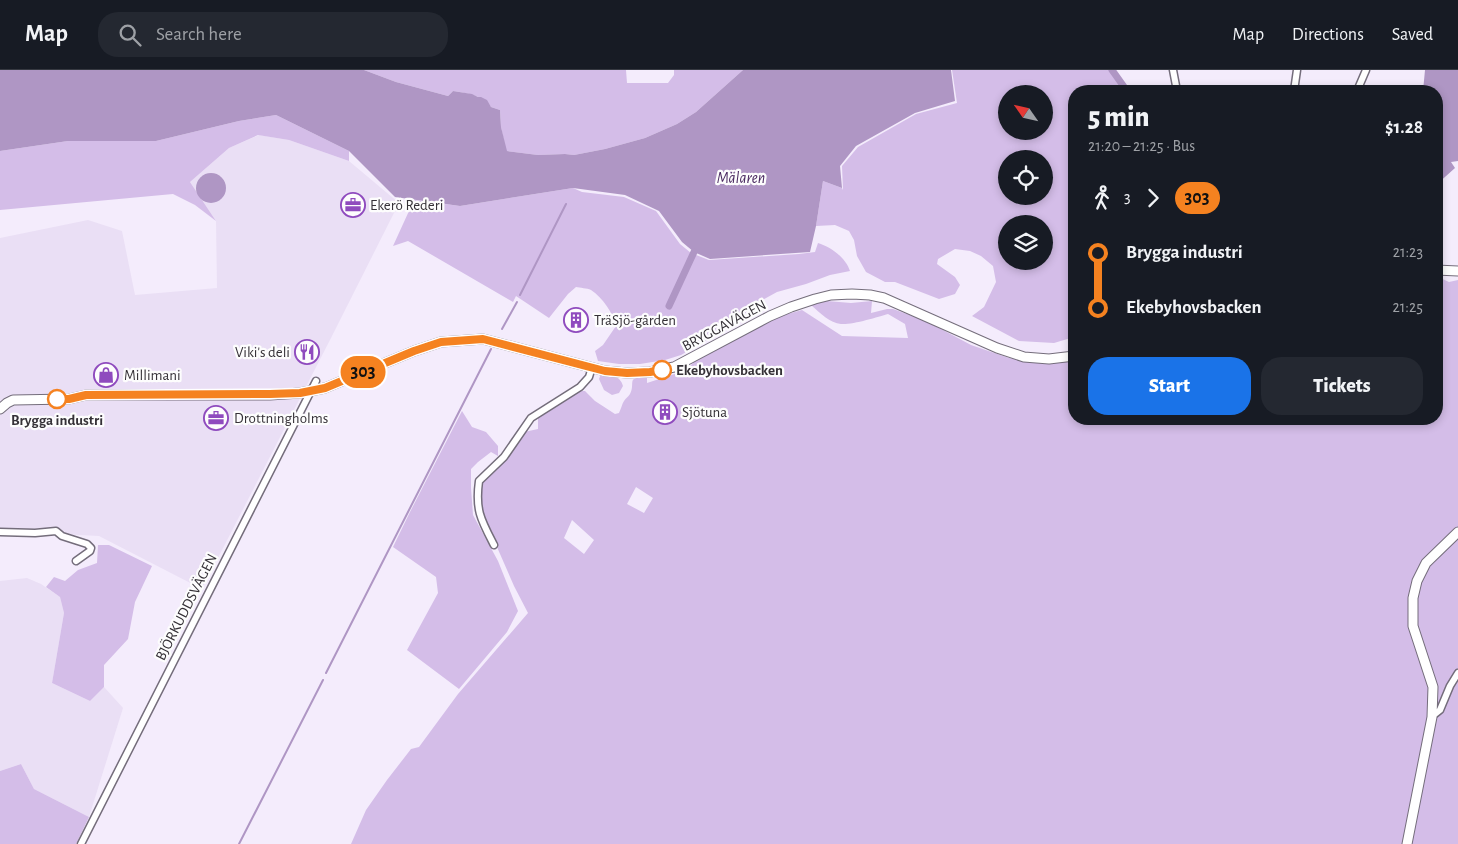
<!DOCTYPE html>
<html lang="en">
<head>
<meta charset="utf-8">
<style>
  body { margin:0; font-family:"Alegreya Sans",sans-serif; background:#242831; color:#f1f3f6; height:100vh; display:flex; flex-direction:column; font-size:19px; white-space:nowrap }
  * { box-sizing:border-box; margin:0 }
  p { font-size:16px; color:#9ea1a6 }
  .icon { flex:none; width:28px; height:28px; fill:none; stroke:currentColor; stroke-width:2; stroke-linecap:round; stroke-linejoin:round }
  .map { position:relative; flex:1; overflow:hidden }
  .details { position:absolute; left:1068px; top:15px; width:375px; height:340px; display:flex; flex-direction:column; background:#171b24; border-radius:20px; box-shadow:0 2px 8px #0003 }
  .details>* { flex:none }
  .badge { padding:0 10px; border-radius:16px; font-size:18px; line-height:32px }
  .needle { width:32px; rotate:304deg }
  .buttons { position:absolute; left:998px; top:15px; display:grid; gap:10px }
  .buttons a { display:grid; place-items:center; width:55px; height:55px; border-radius:50%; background:#171b24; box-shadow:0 2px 8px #0003; font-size:25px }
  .map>.badge { position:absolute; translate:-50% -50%; box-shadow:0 0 0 2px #fff }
  .legs { display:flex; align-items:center; gap:8px; height:55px; padding:0 20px; font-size:16px }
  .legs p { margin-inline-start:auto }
  .head { display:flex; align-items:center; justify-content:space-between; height:85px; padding:0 20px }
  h1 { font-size:28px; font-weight:800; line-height:38px }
  .primary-button { display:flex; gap:10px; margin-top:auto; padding:10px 20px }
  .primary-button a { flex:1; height:58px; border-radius:20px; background:#1a73e8; color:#fff; font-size:20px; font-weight:800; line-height:58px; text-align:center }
  .primary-button a+a { background:#242831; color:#f1f3f6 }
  ul { padding:0 20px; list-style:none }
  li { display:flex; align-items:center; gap:18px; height:55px; font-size:19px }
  li i { display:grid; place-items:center; width:8px; height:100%; margin:0 6px; background:currentColor }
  li i::after { content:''; width:12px; height:12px; margin:-6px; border:4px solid; border-radius:50%; background:#171b24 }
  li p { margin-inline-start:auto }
  li:first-child i { background:linear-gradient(#0000 50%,currentColor 0) }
  li:last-child i { background:linear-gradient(currentColor 50%,#0000 0) }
  header { display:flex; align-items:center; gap:30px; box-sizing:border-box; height:70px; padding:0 25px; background:#171b24; border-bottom:1px solid #363941 }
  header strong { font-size:24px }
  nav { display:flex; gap:28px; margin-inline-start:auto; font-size:18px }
  .search { width:350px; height:45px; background:#242831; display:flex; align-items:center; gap:12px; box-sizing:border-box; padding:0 18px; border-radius:20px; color:#9ea1a6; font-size:19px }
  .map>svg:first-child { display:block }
  .built { fill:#eadff5 }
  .green { fill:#d4bde8; fill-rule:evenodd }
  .water { fill:#af96c4 }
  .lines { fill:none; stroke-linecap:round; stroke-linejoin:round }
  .stream { stroke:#af96c4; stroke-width:2 }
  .canal { stroke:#af96c4; stroke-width:7 }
  .street-casing { stroke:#746d7b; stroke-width:9 }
  .secondary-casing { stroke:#746d7b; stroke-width:11 }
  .street { stroke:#fff; stroke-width:6 }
  .secondary { stroke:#fff; stroke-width:9 }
  .line-1-casing { stroke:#fff; stroke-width:11 }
  .line-1 { stroke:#f58220; stroke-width:8 }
  .stop-1-dot { fill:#fff; stroke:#f58220; stroke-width:2.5 }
  .labels { text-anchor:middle; stroke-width:4.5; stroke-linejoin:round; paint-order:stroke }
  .poi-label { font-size:15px; fill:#353137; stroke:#fdfdfd; text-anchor:start }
  .street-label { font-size:15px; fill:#353137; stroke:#fdfdfd }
  .stop-label { font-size:15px; font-weight:bold; fill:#353137; stroke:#fdfdfd; text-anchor:start }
  .water-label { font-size:16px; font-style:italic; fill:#492860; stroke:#fdfdfd }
</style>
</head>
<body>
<header>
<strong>Map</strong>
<div class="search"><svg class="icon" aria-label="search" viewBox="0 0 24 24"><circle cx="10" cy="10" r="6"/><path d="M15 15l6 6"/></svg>Search here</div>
<nav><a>Map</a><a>Directions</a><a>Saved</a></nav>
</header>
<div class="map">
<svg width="1458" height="774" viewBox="0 0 1458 774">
  <rect width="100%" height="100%" fill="#f4ecfc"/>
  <!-- built -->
  <g class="built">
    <path d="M259,65l30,5 60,21 50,42 -68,135 -129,251 -103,-53 -99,-5v-293l88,-18 34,11 13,64 82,-7 -1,-67 -26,-39 39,-34z"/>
    <path d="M27,508l14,6 19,13 4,16 -12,70 38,18 14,-14 19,21 -34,109 -55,-28 -13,-25 -21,7v-190z"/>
  </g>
  <!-- green -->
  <g class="green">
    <path d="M364,0h262l1,13h41l6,-8v-5h69l-47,42 -19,12 -32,14 -40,11 -31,6 -9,-1 -27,1 -32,-4 -5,-24 -1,-17 -9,-3c-8,-12 -25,-14 -38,-16l-5,5 -52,-14z"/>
    <path d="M952,0h158l15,21h-51v246l-20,6 -35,-2 -47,-25 12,-9 12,-25 -3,-16 -12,-10 -11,-5 -15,-2 -17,10 -1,5 18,13 5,8 -5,9 -16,5 -44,-17h-10l-19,-10 -9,-16 -3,-16 -5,-9 -14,-6 -19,1 7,-45 19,7 1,2 -1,-24 16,-19 58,-33 41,-11zM1006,24h38v37h-38zM1006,89h38v37h-38zM1006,154h38v37h-38z"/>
    <path d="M276,45l73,36v10l-60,-21 -31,-5 -29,13 -39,34 26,39 -21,-16 -22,-11 -173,16v-59l68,-10h88l83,-20z"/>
    <path d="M573,118l9,4 42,5 32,14 24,33 11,9 18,7 90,-6 16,-2 3,-9c13,4 28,15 32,28l-20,4 -24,9 -29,8 -22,12 -15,14 -19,14 -40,23 -16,5 -25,4h-21l-21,-3 -3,-10 8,-6 13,-19c-3,-13 -13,-28 -25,-36 -4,-2 -11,-2 -15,-3l-8,7 -19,24 -33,-22 -3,6 -105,-61 -15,5 21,-46 46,6z"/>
    <path d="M1436,206l13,6 9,-2v564h-1107l15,-34 21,-30 24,-31 8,-2 39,-53 70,-81 -14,-27 -35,-80 1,-24 44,-50 14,-3v-12l42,-26h5l10,10 20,13 4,-1c2,-4 3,-9 5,-12 2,-3 4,-4 6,-7 6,-11 -5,-18 17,-16v5l46,-15 -4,-1 6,-6 71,-41 36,-10 40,26 66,2 -3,-14 -17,-10c-10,3 -36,11 -47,10 -11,-1 -21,-11 -30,-19l16,-4 24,2 21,-2 -1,12 16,-4h6l33,12 45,24 38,13 26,4h35l4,-2v59h362zM636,417l17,11 -9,15 -17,-9zM572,450l22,20 -10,14 -20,-16z"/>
    <path d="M601,304c10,1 19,1 22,12l-4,7 -7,2 -8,-5 -5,-11z"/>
    <path d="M462,341l10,16 14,5 12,14v10l-7,-4 -13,10 -7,7v19l2,27 25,46 20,50 -11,21 -48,57 -52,-39 31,-57 -2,-16 -43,-30 17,-35z"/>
    <path d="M98,475h11l43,21 -17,36 -7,37 -24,26v22l-14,14 -38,-18 12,-70 -4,-16 -14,-10 8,-10 11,4 13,-11 19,-7z"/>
    <path d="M21,694l13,25 55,28 -13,27h-76v-73z"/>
  </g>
  <!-- water -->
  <g class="water">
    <path d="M0,0h364l32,12 52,14 5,-5 19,3 6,3h3l6,3 4,7 9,3 1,17 6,24 31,4 27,-1 9,1 31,-6 40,-11 32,-14 19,-12 47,-42h208l4,31 -40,12 -59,33 -16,20 2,22 -19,-7 -7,45 -6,26 -100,7 -16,-7 -12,-10 -23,-31 -34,-16 -52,-7 -113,18 -65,-9 -46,-46 -73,-36 -37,6 -83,20h-88l-68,10z"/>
    <path d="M1425,0h33v91l-7,1 4,6 -19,17v-94h-13z"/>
    <circle cx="211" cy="118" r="15"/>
  </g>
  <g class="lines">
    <!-- stream -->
    <g class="stream">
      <path d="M520,225l46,-91"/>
      <path d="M502,259l15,-27"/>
      <path d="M326,603l165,-324"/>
      <path d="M239,774l84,-164"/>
    </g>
    <!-- canal -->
    <g class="canal">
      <path d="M1112,0l15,21"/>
      <path d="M669,236l25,-54"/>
    </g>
    <defs>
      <g id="street">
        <path d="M1173,0l4,21"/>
        <path d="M1294,21l3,-21"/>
        <path d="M1357,21l9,-21"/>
        <path d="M0,462l35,1 21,-2 6,5 25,8 4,4 -1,3 -14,10"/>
        <path d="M494,475c-13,-25 -19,-35 -15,-64l25,-24 27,-39 49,-31 9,-10 3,-10"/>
        <path d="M1432,644h3l5,-4 10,-24 8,-13"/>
        <path d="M81,774l235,-463"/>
      </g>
      <g id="secondary">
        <path d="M1436,200l22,1"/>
        <path d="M0,339l7,-6 6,-3 56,-1 17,-4h184l30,-2 25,-5 89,-37 27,-9 42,-3 122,32 22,2 23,-1 24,-5 96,-51 21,-9 24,-8 16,-4 21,-1 18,1 14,3 113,50 27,9 25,2 25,-3"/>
        <path d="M1407,774l25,-127 1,-30 -20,-61v-28l4,-17 9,-18 32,-31"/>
      </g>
    </defs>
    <!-- street casing -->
    <use href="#street" class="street-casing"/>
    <!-- secondary casing -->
    <use href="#secondary" class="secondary-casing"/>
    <!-- street -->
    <use href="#street" class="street"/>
    <!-- secondary -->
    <use href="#secondary" class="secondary"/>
  </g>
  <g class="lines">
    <defs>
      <path id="line-1" d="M57,329h12l17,-4 184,-1 30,-1 25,-5 89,-37 27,-9 42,-3 122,32 22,2 23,-1 12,-2"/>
    </defs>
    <!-- line-1 casing -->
    <use href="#line-1" class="line-1-casing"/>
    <!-- line-1 -->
    <use href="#line-1" class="line-1"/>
  </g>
  <!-- icons -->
  <defs>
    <symbol id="office-ring" viewBox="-11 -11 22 22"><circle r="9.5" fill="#fdfdfd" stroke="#8f4bbe" stroke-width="1.5"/><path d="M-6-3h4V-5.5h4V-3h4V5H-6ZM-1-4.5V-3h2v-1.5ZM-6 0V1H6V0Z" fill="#8f4bbe"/></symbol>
    <symbol id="building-ring" viewBox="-11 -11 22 22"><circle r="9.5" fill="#fdfdfd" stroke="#8f4bbe" stroke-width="1.5"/><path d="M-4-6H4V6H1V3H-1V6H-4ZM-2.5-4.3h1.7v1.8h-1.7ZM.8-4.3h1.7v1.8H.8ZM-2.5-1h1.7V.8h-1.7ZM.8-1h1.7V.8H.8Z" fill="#8f4bbe"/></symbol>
    <symbol id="restaurant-ring" viewBox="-11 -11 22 22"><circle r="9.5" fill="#fdfdfd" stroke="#8f4bbe" stroke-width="1.5"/><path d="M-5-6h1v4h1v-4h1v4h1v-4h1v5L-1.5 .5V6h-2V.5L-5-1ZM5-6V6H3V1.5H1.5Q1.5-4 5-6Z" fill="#8f4bbe"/></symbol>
    <symbol id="shop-ring" viewBox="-11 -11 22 22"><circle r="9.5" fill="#fdfdfd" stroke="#8f4bbe" stroke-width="1.5"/><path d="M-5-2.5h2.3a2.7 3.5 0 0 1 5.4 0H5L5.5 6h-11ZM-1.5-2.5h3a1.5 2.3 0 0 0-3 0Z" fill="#8f4bbe"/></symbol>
  </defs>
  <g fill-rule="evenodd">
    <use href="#office-ring" x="339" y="121" width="28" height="28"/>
    <use href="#building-ring" x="562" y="236" width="28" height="28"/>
    <use href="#restaurant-ring" x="293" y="268" width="28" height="28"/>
    <use href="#shop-ring" x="92" y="291" width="28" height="28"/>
    <use href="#building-ring" x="651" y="328" width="28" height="28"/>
    <use href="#office-ring" x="202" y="334" width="28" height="28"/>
  </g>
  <!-- markers -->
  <g class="stop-1-dot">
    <circle cx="662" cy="300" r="9"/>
    <circle cx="57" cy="329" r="9"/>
  </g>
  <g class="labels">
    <!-- poi labels -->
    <g class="poi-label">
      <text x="370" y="140">Ekerö Rederi</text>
      <text x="594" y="255">TräSjö-gården</text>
      <text x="290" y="287" text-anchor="end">Viki's deli</text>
      <text x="124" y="310">Millimani</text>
      <text x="682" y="347">Sjötuna</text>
      <text x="234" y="353">Drottningholms</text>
    </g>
    <!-- street labels -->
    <g class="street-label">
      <text transform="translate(724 255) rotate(-28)" y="5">BRYGGAVÄGEN</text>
      <text transform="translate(186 537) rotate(-63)" y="5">BJÖRKUDDSVÄGEN</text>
    </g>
    <!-- stop labels -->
    <g class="stop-label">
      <text x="676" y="305">Ekebyhovsbacken</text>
      <text x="57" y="355" text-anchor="middle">Brygga industri</text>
    </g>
    <!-- water labels -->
    <g class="water-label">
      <text x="741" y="113">Mälaren</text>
    </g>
  </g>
</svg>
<div class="buttons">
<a><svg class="needle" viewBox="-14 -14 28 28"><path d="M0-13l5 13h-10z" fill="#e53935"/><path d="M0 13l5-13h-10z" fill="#9ea1a6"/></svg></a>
<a><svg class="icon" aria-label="locate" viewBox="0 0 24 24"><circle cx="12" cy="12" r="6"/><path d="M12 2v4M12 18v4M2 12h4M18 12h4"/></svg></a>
<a><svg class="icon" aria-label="layers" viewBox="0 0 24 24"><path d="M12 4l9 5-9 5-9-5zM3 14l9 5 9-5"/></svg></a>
</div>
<b class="badge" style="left:363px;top:302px;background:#f58220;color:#111">303</b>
<section class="details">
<div class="head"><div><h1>5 min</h1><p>21:20 – 21:25 · Bus</p></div><b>$1.28</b></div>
<div class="legs"><svg class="icon" aria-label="walk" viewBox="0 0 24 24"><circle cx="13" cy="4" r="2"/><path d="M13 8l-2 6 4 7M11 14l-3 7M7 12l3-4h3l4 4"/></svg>3<svg class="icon" aria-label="forward" viewBox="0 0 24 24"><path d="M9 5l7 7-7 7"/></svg><b class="badge" style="background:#f58220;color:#111">303</b></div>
<ul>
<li><i style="color:#f58220"></i><b>Brygga industri</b><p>21:23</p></li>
<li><i style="color:#f58220"></i><b>Ekebyhovsbacken</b><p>21:25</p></li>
</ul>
<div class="primary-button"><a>Start</a><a>Tickets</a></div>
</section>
</div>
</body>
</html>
